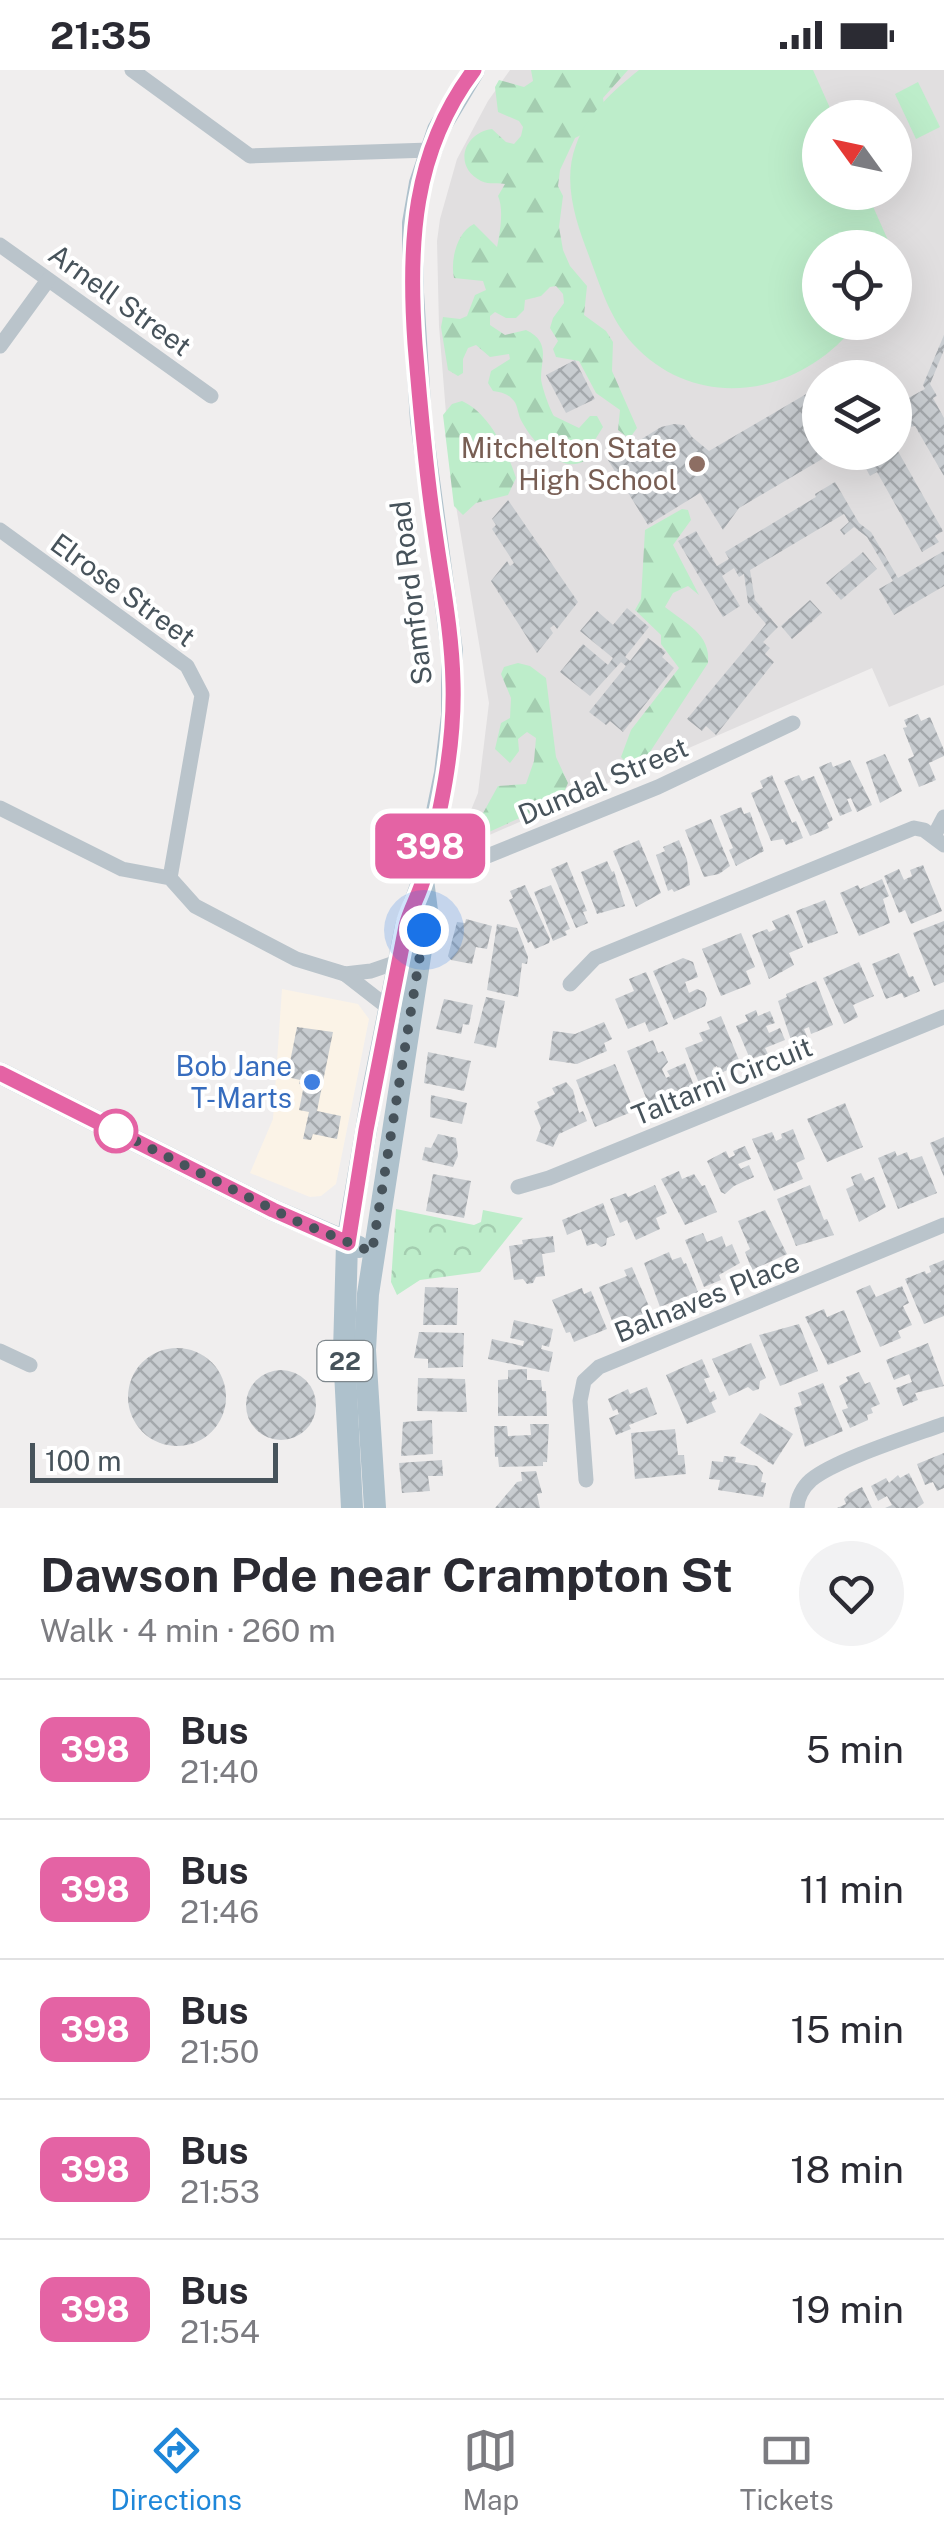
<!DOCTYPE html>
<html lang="en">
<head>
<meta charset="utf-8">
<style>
  body { margin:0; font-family:"Public Sans",sans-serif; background:#f2f2f3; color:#2b2b33; height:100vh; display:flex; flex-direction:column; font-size:38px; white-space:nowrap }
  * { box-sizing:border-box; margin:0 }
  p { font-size:32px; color:#7c7c81 }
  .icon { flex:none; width:55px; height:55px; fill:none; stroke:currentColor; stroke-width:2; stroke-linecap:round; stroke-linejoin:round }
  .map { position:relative; height:1438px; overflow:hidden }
  .details { display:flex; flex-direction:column; background:#fff; flex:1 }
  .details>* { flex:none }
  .badge { padding:0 20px; border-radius:15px; font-size:35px; line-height:65px }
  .needle { width:65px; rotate:303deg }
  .buttons { position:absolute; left:802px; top:30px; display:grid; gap:20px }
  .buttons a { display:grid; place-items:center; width:110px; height:110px; border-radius:50%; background:#fff; box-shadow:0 10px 40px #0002; font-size:50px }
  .scale { position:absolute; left:30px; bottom:25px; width:248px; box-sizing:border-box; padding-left:10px; border:5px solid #47535b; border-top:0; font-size:28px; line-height:35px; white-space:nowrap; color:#47535b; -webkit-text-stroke:8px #fff; paint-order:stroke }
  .you { position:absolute; width:50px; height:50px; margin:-25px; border:8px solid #fff; border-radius:50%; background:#1a73e8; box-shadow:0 0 0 15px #1a73e833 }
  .map>.badge { position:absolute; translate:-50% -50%; box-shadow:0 0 0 5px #fff }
  .round { display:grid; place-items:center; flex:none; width:105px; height:105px; border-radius:52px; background:#f2f2f3 }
  .headline { display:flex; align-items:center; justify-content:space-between; height:170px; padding:0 40px }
  h1 { font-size:48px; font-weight:700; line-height:75px }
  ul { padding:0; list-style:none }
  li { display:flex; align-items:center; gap:30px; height:140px; padding:0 40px; border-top:2px solid #e1e1e2 }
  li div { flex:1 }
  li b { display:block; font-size:38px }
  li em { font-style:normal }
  li .badge { min-width:110px; font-weight:700; text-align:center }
  .status { display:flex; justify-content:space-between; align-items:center; height:70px; padding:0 50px; background:#fff; direction:ltr }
  .status svg { height:28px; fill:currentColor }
  .menu { display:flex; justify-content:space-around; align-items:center; height:140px; border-top:2px solid #e1e1e2; background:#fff; font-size:28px; color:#7c7c81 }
  .menu a { display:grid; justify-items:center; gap:5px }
  .menu .current { color:#1f87d9 }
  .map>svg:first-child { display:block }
  .commercial { fill:#fbf3e7 }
  .education { fill:#e1dfe0; fill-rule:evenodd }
  .forest { fill:url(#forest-firs) }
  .park { fill:url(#park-crowns) }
  .pitch { fill:#bdedca }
  .building { fill:url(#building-cross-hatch) }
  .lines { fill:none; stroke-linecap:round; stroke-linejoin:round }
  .minor { stroke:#bac4cb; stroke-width:15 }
  .primary { stroke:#aec1cc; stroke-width:22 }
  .line-casing { stroke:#fff; stroke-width:22 }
  .line { stroke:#e463a4; stroke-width:15 }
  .walk { stroke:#47535b; stroke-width:10; stroke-dasharray:0 18 }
  .education-dot { fill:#8d6e63; stroke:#fff; stroke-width:4 }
  .shop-dot { fill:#3f7fe0; stroke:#fff; stroke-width:4 }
  .stop-dot { fill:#fff; stroke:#e463a4; stroke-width:5 }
  .labels { text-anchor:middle; stroke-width:8; stroke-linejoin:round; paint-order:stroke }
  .shield { fill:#fff; stroke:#7e878c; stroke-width:2.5 }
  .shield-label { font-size:25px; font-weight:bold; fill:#47535b }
  .street-label { font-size:28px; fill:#47535b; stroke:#fff }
  .education-label { font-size:28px; fill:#785e54; stroke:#fff; text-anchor:end }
  .shop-label { font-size:28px; fill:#366cbe; stroke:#fff; text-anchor:end }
</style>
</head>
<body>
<div class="status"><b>21:35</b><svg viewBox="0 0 49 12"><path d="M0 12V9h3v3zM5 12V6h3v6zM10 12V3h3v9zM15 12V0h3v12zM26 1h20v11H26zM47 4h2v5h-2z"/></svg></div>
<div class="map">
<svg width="944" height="1438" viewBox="0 0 944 1438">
  <defs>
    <pattern id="forest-firs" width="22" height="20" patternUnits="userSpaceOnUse" patternTransform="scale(2.5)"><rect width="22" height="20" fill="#bdedca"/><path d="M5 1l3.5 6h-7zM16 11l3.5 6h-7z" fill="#a4cdb0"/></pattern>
    <pattern id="park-crowns" width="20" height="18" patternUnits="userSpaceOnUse" patternTransform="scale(2.5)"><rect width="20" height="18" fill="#bdedca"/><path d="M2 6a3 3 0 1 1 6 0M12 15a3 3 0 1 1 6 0" fill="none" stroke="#a4cdb0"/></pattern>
    <pattern id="building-cross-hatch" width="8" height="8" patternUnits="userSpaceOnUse" patternTransform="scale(2.5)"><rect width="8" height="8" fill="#c8ccd0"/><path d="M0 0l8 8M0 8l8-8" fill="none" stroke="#a4a8ac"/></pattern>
  </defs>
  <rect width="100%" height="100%" fill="#f0eeee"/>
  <!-- commercial -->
  <path class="commercial" d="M282,919l76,15 11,15 -33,165 -15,12 -11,1 -60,-24 23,-54z"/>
  <!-- education -->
  <path class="education" d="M510,0h434v615l-55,22 -17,-39 -394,172 -8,-1 -8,-7 16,-39 11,-90 -38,-227 -12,-150 -2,-85 3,-22 17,-60 31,-58zM820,48h75v74h-75zM820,178h75v74h-75zM820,308h75v74h-75z"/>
  <!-- forest -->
  <g class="forest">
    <path d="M531,0h97l-25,28 2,13 -4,14 -26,13 -15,32 -2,16 5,10 -4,31 4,23 7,16 17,20 -3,29 22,16 7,11 -1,29 25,57 -5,7 -6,1 -8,-6 2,-20 -24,-17 -17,-32 -23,-4 -3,-8 5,-8 -8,-13 3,-10 11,-15 -1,-9 -7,-8 -6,1 -9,9 -16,4 -1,10 -8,8h-10l-11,-6 -5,4v9l15,10 21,-5c25,12 15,29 15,48 0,7 9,32 13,38l25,12 11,-12h7l6,11 -10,16v9c-22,32 -58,-6 -71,-30 -4,-6 -4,-16 -8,-21 -5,-7 -13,-9 -21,-10l-5,-8 3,-12 19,-12 -1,-5 -19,3 -14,-12 -8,3 -5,11v14l-5,3 -10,-6 -7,-43 2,-10 17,2 7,-3 8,-21 11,-5 -3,-9 -29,-3c-4,-18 3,-46 20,-54l23,23c3,-14 7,-38 1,-51l7,-12c-8,-2 -15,1 -24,-3 -28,-14 -18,-48 11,-52l14,13 8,2 7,-8 2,-9 -4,-6 -21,-9 -3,-25 4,-7 25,7 9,-6z"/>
    <path d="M462,331c26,11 46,51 54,77l-8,17 -32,8 -13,12 -9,-9 -11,-91 9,-11z"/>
    <path d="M682,439l6,1 3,10 -18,25 26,50 -11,-9 -15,7 -8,14c21,17 46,27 43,56l-60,92 -12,8h-9l-6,-6 10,-27 48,-62 -18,-24v-9l-26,-25 6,-11 4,-69z"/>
    <path d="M518,593l12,3 16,12 10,79 12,26 -7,16 -72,33 -8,-1 -4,-7 21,-38 28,-2 8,-23 2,-23 -9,-6 -9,7 1,12 -9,12 -15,-14 6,-26 9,-5 1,-20 -10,-24 3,-7z"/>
  </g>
  <!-- park -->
  <path class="park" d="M396,1139l78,16 7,-3 2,-12 40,8 -43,54 -60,8 -23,15 -6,-13z"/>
  <!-- pitch -->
  <g class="pitch">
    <path d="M639,0h174l21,47 -14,1v74l47,1 24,54 -71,1v74l37,1c-55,72 -158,92 -224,21 -23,-25 -32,-56 -44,-88 -13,-34 -27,-74 -13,-111 11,-31 38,-55 63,-75z"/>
    <path d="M918,12l22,45 -24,12 -21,-45z"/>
  </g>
  <!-- building -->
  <g class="building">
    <path d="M944,265v15l-14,34 7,12 -4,2 11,20v58l-29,-50 -10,2 -4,-7 7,-7 -7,-12 24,-13 -2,-4z"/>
    <path d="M575,290l20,39 -29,14 -20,-38z"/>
    <path d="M813,320l7,16v46h14l-95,56 -16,22 -23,-37 -52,32 -40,-65 53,-33 13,-3 10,1 8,12 17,14z"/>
    <path d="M895,376l48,85 -8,5 4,6 -17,10 -45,-80 -7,4 -7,-13 6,-4 -4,-7h30z"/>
    <path d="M835,412l24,41 12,9 27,46 46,-27v35l-50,29 -15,-26 14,-8 -26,-44 -13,-10 -10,8 -4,-5 9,-8 -5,-8 -94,56 5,30 23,27 -15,15 7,6 -5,6 9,8 -58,73 -10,-9 -4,5 -15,-12 79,-95 -18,-21 -4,-29 -5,3 -5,-9 -12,8 18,30 -17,11 -45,-76 18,-10 21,35 12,-7 -4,-7 91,-55 -1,-3z"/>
    <path d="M508,430l70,102 -21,27 -3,-4 -4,3 3,5 -16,20 -46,-72 16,-20 3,5 4,-3 -22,-34 4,-4 -4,-6z"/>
    <path d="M863,482l14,17 -36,31 -15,-17z"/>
    <path d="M810,530l12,13 -30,26 -11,-13z"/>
    <path d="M627,538l22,19 -24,30 5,4 18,-23 18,14 -4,5 12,11 -51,64 -13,-11 -4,4 -17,-13 37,-46 -5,-4 -31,34 -30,-24 23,-28 25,21 5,-7 -33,-27 17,-20 16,14z"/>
    <path d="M918,644l3,7 9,-4 14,33v6l-15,7 7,17 -17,7 -11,-28 6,-3 -11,-28 4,-1 -3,-7z"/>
    <path d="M885,684l17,37 -22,12 -14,-41z"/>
    <path d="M850,690l22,45 -15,7 -6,-14 -4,1 5,12 -12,5 -21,-49 12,-5 2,5z"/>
    <path d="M772,705l20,48 4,-2 7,17 -17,7 -3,-6 -12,2 -20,-48 12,-5 -3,-7z"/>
    <path d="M799,705l3,6 12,-5 19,44 -6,3 2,5 -19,8 -26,-55z"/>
    <path d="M741,737l3,7 6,-2 14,39 -28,15 -7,-16 4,-2 -13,-32z"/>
    <path d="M711,749l19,47 -11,8 -15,3 -19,-47z"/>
    <path d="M639,770l22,53 -25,14 -23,-56z"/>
    <path d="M679,770l8,20 3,25 -16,7 -2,-3 -4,2 -12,-36 9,-4 -2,-4z"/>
    <path d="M607,791l5,11 2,-1 11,35 -28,8 -16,-42z"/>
    <path d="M567,792l20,49 -4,1 5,11 -12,5 -25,-59z"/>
    <path d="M923,795l19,46 -31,13 -6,-14 -6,3 -15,-37 15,-7 5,11 8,-4 -2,-6z"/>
    <path d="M882,809l7,17 -6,3 7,24 -31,13 -19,-43 18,-8 2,4z"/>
    <path d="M525,815l25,54 -1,4 -14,6 -4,-8 -3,2 -19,-43 4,-2 -3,-7z"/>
    <path d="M551,815l19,44 -5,2 2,4 -14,6 -19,-49z"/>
    <path d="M825,830l13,33 -30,11 -12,-33z"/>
    <path d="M789,844l14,33 -14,6 5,12 -25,14 -17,-44 15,-6 2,3 7,-3 -4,-8z"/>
    <path d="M466,849l26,7 -5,23 -11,-2 -4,17 -21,-4 -3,-4 9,-34 8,1z"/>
    <path d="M944,851v61l-10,4 -21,-53z"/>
    <path d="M497,854l20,4 11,29 -1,7 -5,-1 -4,34 -31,-7z"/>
    <path d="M741,863l14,34 -9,4 5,13 -30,12 -19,-47z"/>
    <path d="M899,883l10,24 4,-1 7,15 -16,7 -2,-5 -16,6 -14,-35z"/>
    <path d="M683,888l10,4 5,15 -13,5 4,11 8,-4 7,3 3,7 -2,7 -31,14 -21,-49z"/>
    <path d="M859,892l15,34 -21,9 5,12 -14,7 -21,-46z"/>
    <path d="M646,902l22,52 -19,8 -4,-10 -17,7 -13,-30 19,-8 -5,-12z"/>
    <path d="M816,911l17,44 -22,9 -2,-7 -5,2 9,22 -16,7 -19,-57 9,-4 -1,-3z"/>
    <path d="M486,927l19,4 -9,47 -22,-5z"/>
    <path d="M444,929l29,6 -4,20 -6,-1 -2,10 -25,-5z"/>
    <path d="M756,940l2,6 12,-5 5,12 -9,3 3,7 11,-5 5,12 -20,8 3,6 -18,5 -14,-33 12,-5 -3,-6z"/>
    <path d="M721,946l20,49 -21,8 -3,-7 -4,2 4,8 -18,7 -14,-35 18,-7 -4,-8 11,-4 -3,-7z"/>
    <path d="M604,952l8,17 -8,4 3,8 -30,13 -28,-4 4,-29 22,3z"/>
    <path d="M297,957l36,5 -16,79 24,5 -4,23 -24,-5 -2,6 -8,-1 6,-27 -10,-2 5,-25 -5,-1 1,-4 -13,-3z"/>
    <path d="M653,970l5,13 5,-2 5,11 -6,7 4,9 4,-2 -3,-5 18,-8 9,23 -20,9 -2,-5 -11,4 2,5 -14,6 -22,-54z"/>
    <path d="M428,982l43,9 -7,30 -40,-8z"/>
    <path d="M615,994l19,47 -39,16 -19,-47z"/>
    <path d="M566,1012l7,8 6,23 4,-2 4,10 -28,13 -6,13 -17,-6 5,-13 -7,-17 6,-3 -3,-6 18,-8 -3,-6z"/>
    <path d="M431,1025l36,8 -5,21 -32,-7z"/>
    <path d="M845,1033l18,44 -36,15 -20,-43z"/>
    <path d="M793,1059l12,30 -9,4 7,16 -29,12 -22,-52 20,-7 4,9 6,-3 -1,-4z"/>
    <path d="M438,1064l18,4 2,18 -5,11 -31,-7 3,-13 6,1z"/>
    <path d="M944,1067v40l-14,-34z"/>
    <path d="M745,1076l6,13 -13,5 3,5 8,-4 5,12 -20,9 -9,8 -4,-2 -14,-31 19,-10 3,7 6,-3 -2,-4z"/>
    <path d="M895,1081l2,5 10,-4 3,8 12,-4 15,37 -39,16 -20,-51z"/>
    <path d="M679,1101l3,8 12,-5 8,12 3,-1 12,27 -32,13 -24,-46z"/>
    <path d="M861,1103l4,8 9,-4 12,30 -27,15 -13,-33 8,-4 -3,-8z"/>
    <path d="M433,1104l38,7 -7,37 -38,-7z"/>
    <path d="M655,1115l12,28 -11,5 4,11 -24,11 -9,-20 -7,3 -10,-24 16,-6 2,4z"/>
    <path d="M810,1115l14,35 3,-1 7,16 -38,11 -19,-47z"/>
    <path d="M603,1133l12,32 -8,3 -1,7 -5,2 -5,-4 -9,3 -6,-17 -14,6 -5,-15z"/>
    <path d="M765,1140l22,44 -35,16 -7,-18 5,-3 -12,-28z"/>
    <path d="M703,1163l4,9 15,-6 4,11 6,-3 8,19 -21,12 2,5 -17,7 -19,-47z"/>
    <path d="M553,1166l2,16 -13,2 3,22 -9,1 -3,6 -6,1 -4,-5 -9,1 -5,-34 14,-2 -1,-4z"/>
    <path d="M669,1182l3,8 9,-3 3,7 2,-1 12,29 -38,15 -16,-44z"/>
    <path d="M944,1190v56l-20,8 -19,-45 20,-8 1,3 5,-2 -2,-6z"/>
    <path d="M632,1197l19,44 -37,15 -15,-39 28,-11 -3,-6z"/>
    <path d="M870,1215l6,12 26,-11 7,17 -6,3 9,19 -14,6 3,7 -21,9 -24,-56z"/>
    <path d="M425,1217l33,1 -1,37h-34z"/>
    <path d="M582,1218l2,6 7,-3 16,38 -33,13 -4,-10 -4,1 -14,-33z"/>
    <path d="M824,1239l3,8 17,-7 17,42 -33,13 -23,-48z"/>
    <path d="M514,1250l39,9 -4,18 -7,-2 -1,4 12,3 -4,20 -61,-13 4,-20 31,7 1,-5 -14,-3z"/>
    <path d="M799,1254l19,47 -38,15 -21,-51z"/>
    <path d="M419,1262l45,1 -1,34 -35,1v-9l-14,-1z"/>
    <path d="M751,1273l15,35 -6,3 -1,8 -6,2 -5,-4 -19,9 -17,-37z"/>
    <path d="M928,1273l16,43 -29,7 3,7 -15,6 -7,-18 16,-6 -3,-8 -15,6 -8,-20z"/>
    <circle cx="177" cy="1327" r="49"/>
    <path d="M702,1289l8,18 -6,2 6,14 4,-2 3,8 -6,3 5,10 -29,12 -21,-49z"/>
    <path d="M527,1299v11h14l1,11h4l1,25h-49v-36l10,-1v-9z"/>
    <circle cx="281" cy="1335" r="35"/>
    <path d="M859,1302l6,12 5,-2 10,22 -9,4 2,5 -6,2 1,5 -18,8 -8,-18 6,-2 -9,-22 9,-5 -2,-4z"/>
    <path d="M418,1308l47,1 2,33 -50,-1z"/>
    <path d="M823,1313l20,48 -38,16 -11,-39 8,-3 -4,-12z"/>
    <path d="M647,1317l10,27 -28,11 2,4 -15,6 -7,-17 10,-4 -2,-5 -4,2 -5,-12 20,-10 2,5z"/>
    <path d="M760,1343l33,21 -20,31 -33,-22z"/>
    <path d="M432,1350l1,34 -32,2 2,-34z"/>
    <path d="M530,1354h19l-2,38h-4v4l-44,1 -1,-10h-3l-1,-31h13l1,10 23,-1z"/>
    <path d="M675,1359l3,26h6l2,19 -51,5 -4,-46z"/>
    <path d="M944,1383v35l-7,3 -4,-9 -8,3 -8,-21z"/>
    <path d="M724,1386l12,1 -1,5 22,4 6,7 -2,9 5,1 -3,14 -45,-7 2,-10 -11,-1 3,-18 11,1z"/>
    <path d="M442,1390l1,16h-15l2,15 -28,2 -3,-30z"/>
    <path d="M536,1401l6,22 -5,1 3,14h-45l22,-26 5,-1 -1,-9z"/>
    <path d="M909,1403l15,30 -7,5h-32l7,-3 -5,-9 -9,5 -7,-15 15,-8 3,5 9,-8 2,3z"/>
    <path d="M862,1417l10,21h-35l9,-4 -2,-5 6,-6z"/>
  </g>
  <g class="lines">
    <!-- minor -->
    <g class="minor">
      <path d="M132,0l118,86 180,-6"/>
      <path d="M0,175l211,151"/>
      <path d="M0,276l48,-66"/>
      <path d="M0,460l187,136 15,29 -32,183"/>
      <path d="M0,738l122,61 48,9 25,28 101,53 49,15 26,-3 29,-10"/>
      <path d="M934,766l10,-19"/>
      <path d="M428,784l36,8 11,-1 183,-74 135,-64"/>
      <path d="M345,904l45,35"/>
      <path d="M570,914l25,-26 319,-130 10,2 20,15"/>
      <path d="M518,1117l31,-9 395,-161"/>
      <path d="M0,1281l30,14"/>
      <path d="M586,1410l-6,-79 4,-20 15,-14 345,-142"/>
      <path d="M797,1438c0,-10 6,-21 14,-28 24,-20 100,-44 133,-56"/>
    </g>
    <!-- primary -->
    <g class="primary">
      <path d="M0,1003l273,137 86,37"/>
      <path d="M352,1438l-8,-156 3,-109 25,-148 34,-169 17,-46 22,-107 7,-58v-64l-31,-230 -8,-128v-70l7,-40 18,-53 36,-60"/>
      <path d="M375,1438l-10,-158 3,-56 59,-383 -4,-31"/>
    </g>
  </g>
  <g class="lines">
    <defs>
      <path id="line" d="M0,1003l273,137 75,33 18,-113 40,-204c4,-17 14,-32 18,-49 16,-62 31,-130 29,-194 -1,-53 -12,-106 -19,-158 -9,-60 -14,-120 -19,-181 -7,-99 -3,-192 59,-274"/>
    </defs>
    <!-- line casing -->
    <use href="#line" class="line-casing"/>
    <!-- line -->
    <use href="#line" class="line"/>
    <!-- walk -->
    <path class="walk" d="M116,1061l-14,-7 192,96 78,32 52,-322"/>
  </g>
  <!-- markers -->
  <circle class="education-dot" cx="697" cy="394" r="10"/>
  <circle class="shop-dot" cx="312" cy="1012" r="10"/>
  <circle class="stop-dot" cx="116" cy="1061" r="20"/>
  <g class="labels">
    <!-- shield labels -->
    <rect class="shield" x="317.5" y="1271" width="55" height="40" rx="8"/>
    <g class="shield-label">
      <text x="345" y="1300">22</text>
    </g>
    <!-- street labels -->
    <g class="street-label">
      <text transform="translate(120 230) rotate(36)" y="10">Arnell Street</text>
      <text transform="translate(123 520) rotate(36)" y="10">Elrose Street</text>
      <text transform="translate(411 523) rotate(-97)" y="10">Samford Road</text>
      <text transform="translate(603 711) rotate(-23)" y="10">Dundal Street</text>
      <text transform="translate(722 1011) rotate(-22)" y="10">Taltarni Circuit</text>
      <text transform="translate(707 1227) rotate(-22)" y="10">Balnaves Place</text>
    </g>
    <!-- education labels -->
    <g class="education-label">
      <text x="677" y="388">Mitchelton State<tspan x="677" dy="32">High School</tspan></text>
    </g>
    <!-- shop labels -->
    <g class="shop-label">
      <text x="292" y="1006">Bob Jane<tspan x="292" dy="32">T-Marts</tspan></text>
    </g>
  </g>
</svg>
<div class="buttons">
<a><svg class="needle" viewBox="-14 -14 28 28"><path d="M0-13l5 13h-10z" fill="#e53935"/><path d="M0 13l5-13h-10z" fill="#7c7c81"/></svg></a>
<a><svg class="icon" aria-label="locate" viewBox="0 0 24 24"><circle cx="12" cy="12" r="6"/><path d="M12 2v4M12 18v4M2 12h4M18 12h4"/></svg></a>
<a><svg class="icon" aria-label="layers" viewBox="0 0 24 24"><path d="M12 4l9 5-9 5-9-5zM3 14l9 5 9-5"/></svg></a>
</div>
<div class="scale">100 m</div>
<div class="you" style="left:424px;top:860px"></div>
<b class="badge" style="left:430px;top:776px;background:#e463a4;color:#fff">398</b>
</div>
<section class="details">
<div class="headline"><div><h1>Dawson Pde near Crampton St</h1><p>Walk · 4 min · 260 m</p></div><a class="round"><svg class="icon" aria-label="heart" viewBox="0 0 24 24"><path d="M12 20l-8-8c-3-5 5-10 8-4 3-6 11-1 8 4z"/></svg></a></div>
<ul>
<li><span class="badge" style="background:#e463a4;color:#fff">398</span><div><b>Bus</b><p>21:40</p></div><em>5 min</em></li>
<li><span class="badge" style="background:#e463a4;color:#fff">398</span><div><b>Bus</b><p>21:46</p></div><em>11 min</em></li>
<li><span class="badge" style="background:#e463a4;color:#fff">398</span><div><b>Bus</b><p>21:50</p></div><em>15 min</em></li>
<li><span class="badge" style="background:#e463a4;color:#fff">398</span><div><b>Bus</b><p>21:53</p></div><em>18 min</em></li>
<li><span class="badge" style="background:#e463a4;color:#fff">398</span><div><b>Bus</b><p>21:54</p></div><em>19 min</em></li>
</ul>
</section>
<nav class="menu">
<a class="current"><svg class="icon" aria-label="directions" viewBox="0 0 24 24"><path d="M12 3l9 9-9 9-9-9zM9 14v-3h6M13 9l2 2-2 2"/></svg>Directions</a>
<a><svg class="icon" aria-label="map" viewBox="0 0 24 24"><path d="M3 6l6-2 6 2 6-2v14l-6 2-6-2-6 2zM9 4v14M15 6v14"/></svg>Map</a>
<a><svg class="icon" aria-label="tickets" viewBox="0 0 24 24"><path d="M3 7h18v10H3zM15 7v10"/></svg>Tickets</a>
</nav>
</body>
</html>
